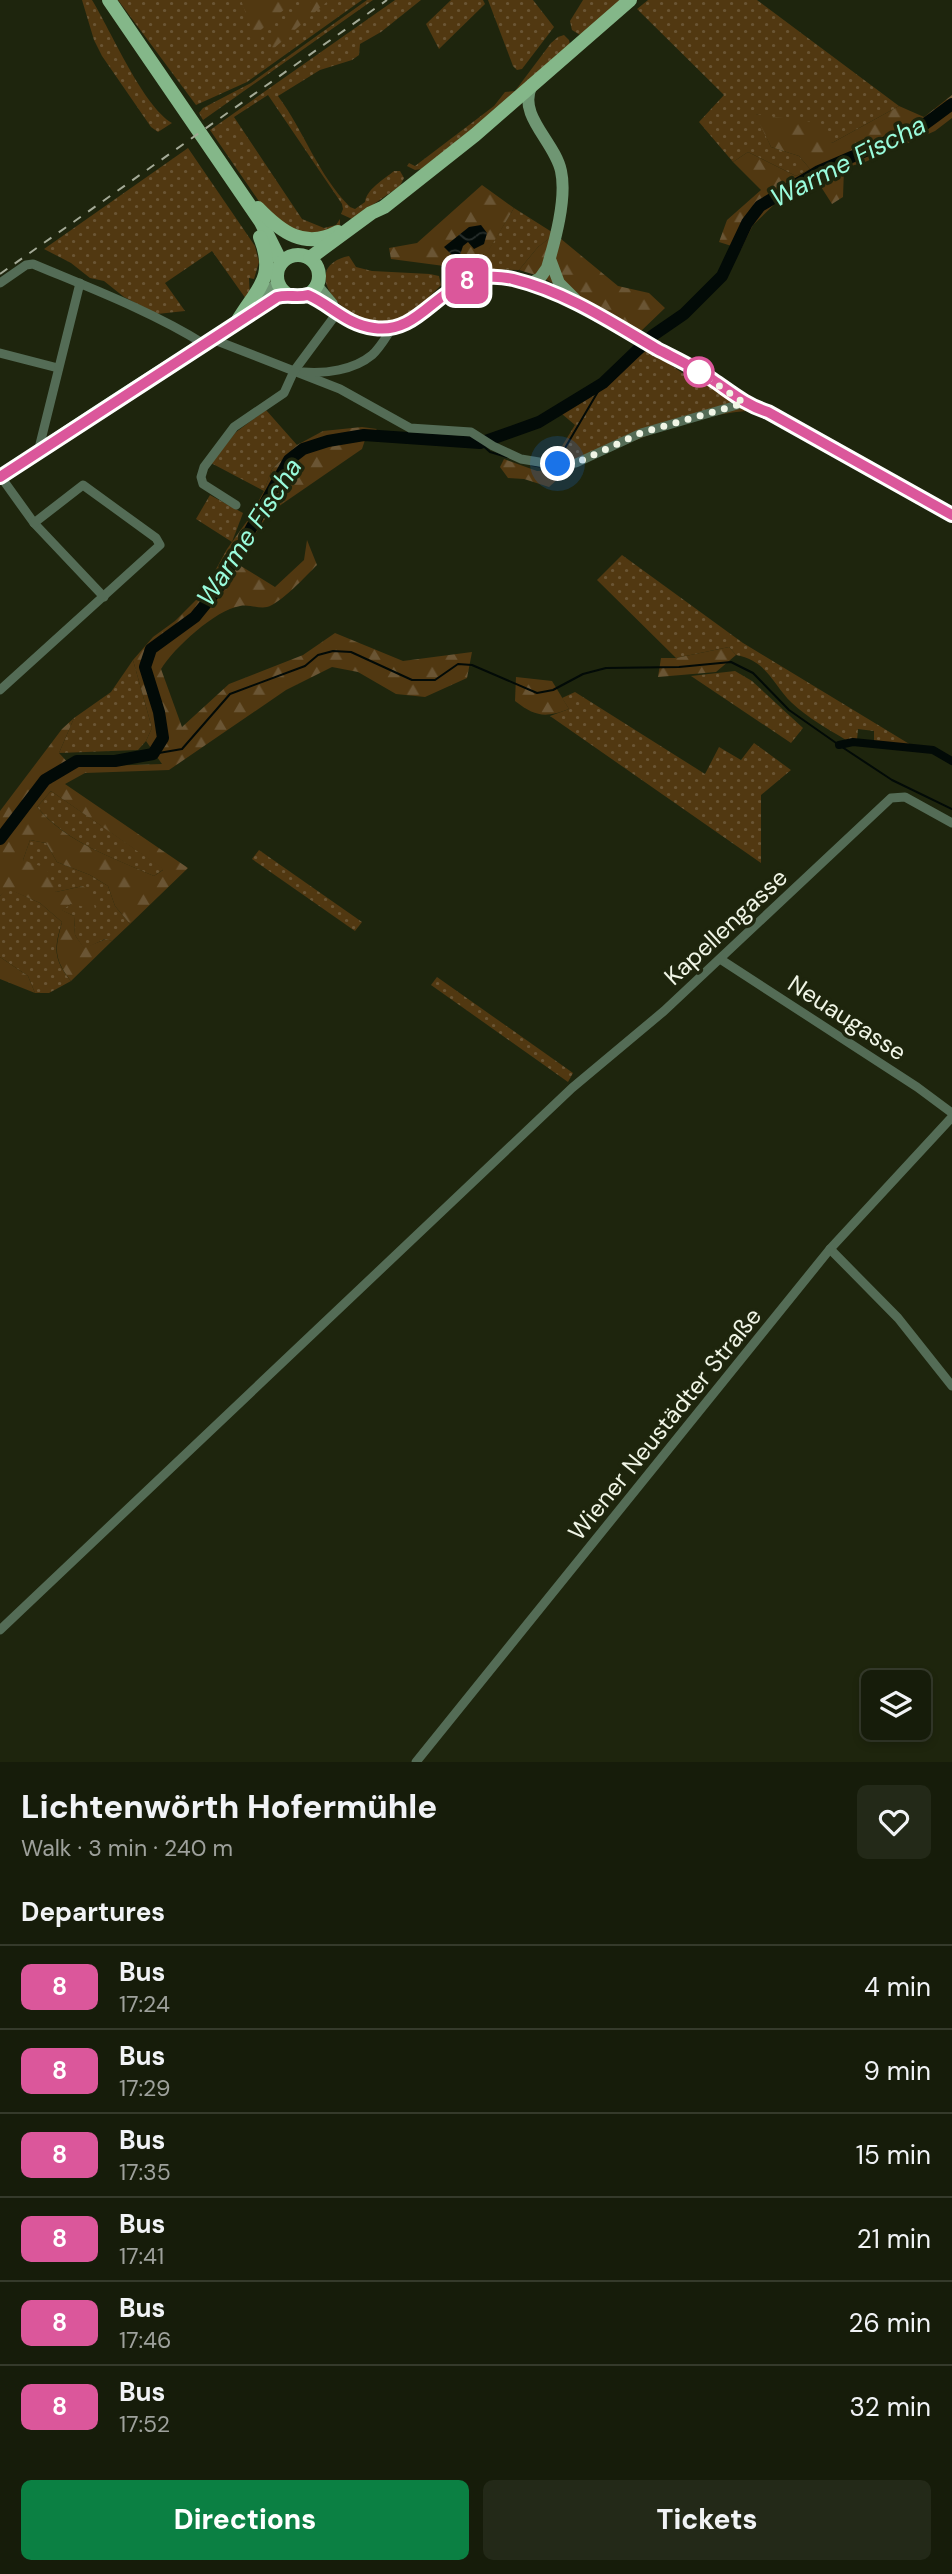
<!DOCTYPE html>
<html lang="en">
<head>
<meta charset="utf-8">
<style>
  body { margin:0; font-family:"DM Sans",sans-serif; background:#232918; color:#f1f3f6; height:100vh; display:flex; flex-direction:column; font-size:26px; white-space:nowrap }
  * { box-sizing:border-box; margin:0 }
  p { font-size:23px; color:#9ea19c }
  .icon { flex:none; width:38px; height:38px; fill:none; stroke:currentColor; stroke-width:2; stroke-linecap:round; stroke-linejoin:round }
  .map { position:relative; height:1762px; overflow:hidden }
  .side { display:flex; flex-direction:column; background:#161c0a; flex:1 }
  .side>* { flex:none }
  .badge { padding:0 14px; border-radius:10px; font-size:24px; line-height:46px }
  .buttons { position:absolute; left:861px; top:1670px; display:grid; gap:14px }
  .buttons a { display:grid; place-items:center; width:70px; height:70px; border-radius:10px; background:#161c0a; box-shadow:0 4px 10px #0003,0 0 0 2px #353a2b; font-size:35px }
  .you { position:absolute; width:35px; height:35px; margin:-18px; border:5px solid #fff; border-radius:50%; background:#1a73e8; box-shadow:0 0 0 10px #1a73e833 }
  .map>.badge { position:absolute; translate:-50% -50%; box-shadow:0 0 0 4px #fff }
  h2 { padding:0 21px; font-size:26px; line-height:63px }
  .round { display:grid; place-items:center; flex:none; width:74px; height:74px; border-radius:10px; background:#232918 }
  .overview { display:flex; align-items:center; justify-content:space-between; height:119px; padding:0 21px }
  h1 { font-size:33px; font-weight:800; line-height:52px }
  .button { display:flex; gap:14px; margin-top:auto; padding:14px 21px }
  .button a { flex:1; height:80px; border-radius:10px; background:#0b8043; color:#fff; font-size:28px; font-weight:800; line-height:80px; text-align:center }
  .button a+a { background:#232918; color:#f1f3f6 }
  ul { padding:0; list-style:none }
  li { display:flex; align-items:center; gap:21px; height:84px; padding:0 21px; border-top:2px solid #353a2b }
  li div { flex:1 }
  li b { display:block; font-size:26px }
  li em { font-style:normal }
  li .badge { min-width:77px; font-weight:700; text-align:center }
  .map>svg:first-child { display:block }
  .grass { fill:url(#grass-dots) }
  .forest { fill:url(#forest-firs); fill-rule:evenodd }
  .water { fill:url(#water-waves) }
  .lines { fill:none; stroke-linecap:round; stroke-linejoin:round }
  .stream { stroke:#020a07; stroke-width:2 }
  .canal { stroke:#020a07; stroke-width:8 }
  .river { stroke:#020a07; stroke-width:12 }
  .minor { stroke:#546c56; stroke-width:9 }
  .secondary { stroke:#6f9673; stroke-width:12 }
  .primary { stroke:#84b789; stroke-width:14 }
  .rail { stroke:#a4aa97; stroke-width:2; stroke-dasharray:9 9; stroke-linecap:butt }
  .line-casing { stroke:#fff; stroke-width:16 }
  .line { stroke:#db579b; stroke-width:10 }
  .walk { stroke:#f0f5e6; stroke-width:7; stroke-dasharray:0 12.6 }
  .stop-dot { fill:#fff; stroke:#db579b; stroke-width:3.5 }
  .labels { text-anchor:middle; stroke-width:7; stroke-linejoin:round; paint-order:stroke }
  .street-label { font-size:24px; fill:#f0f5e6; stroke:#1e250d }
  .water-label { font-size:26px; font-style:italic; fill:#99fbdc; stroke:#1e250d }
</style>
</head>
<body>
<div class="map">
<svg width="952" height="1762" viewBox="0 0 952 1762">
  <defs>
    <pattern id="grass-dots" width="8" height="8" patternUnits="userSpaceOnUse" patternTransform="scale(1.75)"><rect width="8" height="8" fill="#513811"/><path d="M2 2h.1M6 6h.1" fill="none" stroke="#6a5534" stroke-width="1.8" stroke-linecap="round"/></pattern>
    <pattern id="forest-firs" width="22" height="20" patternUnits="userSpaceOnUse" patternTransform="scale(1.75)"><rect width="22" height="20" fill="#513811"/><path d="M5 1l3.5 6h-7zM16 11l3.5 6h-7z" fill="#6a5534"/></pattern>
    <pattern id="water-waves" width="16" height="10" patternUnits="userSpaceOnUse" patternTransform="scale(1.75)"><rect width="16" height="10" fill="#020a07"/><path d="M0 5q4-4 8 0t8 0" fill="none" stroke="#272e2b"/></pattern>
  </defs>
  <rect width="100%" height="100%" fill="#1e250d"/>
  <!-- grass -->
  <g class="grass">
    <path d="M82,0h10c19,31 51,106 80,123l-14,9 -7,-5 -49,-71 -8,-16z"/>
    <path d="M118,0h244l-115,82 -51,23z"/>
    <path d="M367,0h6l-170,120 -4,-7 4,-5 48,-25z"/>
    <path d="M395,0h26l-40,32 -21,12 -1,11 -7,5 -32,10 -42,26c26,35 40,79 72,111l5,2 10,-7c2,-13 18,-22 29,-31h6l4,7 -4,8 -48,33 -11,-5 2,-5 -1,-5 -74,-109 -34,22 68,102 22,9 12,-3 4,-6v6l-6,6 -34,3 -33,-21 -57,-83z"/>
    <path d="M451,0h32l2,4 -46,45 -13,-25z"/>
    <path d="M488,0h45l21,27 -32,42 -5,1 -4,-4z"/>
    <path d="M583,0h41l-44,35 -8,-5 -2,-9z"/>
    <path d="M648,0h109l142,106 -67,37 -76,-29 15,33 28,9 11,13 -14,7 -48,-24 -15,10 -34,-40 25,-27 -87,-86z"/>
    <path d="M564,35l5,5 1,5 -78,70 -71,54 -6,1 -8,-4 2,-3 6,3 79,-60 11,-14 10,-1 36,-48 7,-6z"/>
    <path d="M188,148l67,98 4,16 -5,17 -5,-1 1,22 -4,-1 -34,-48 -47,32 20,28 -28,3 -33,-17 -20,-16 -14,-3 -19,-15 -27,-14z"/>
    <path d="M514,208l41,26 -17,13 -19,23 -52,-1 13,-5z"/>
    <path d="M349,256l7,11 16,4 58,3 9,2 2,9c-13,13 -25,27 -43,34 -45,18 -107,-51 -49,-63z"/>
    <path d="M648,349l40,28 15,2 26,17 17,15c-64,6 -121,33 -178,59l-11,2 -3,-13 21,-34 -13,-11 44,-30z"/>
    <path d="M266,410l31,35 -25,24 -8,22 -53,-28 25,-31z"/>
    <path d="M210,495l33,18 -11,29 -36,-23z"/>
    <path d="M622,555l121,88 168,102 -1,2 -36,-4v-12l-16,-2 -1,11h-11c-18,-11 -38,-22 -54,-37 -19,-18 -24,-42 -56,-48l-7,-8 -53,11 -79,-78z"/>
    <path d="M133,660l19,68 -6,13 -8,9 -79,3 15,-35 37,-26z"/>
    <path d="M735,671l17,10 51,47 -12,15 -100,-67z"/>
    <path d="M575,692l130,82 14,-27 22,13 13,-17 37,27 -30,25v68l-211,-147 19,-7 -7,-11z"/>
    <path d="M51,791l113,78 -10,7c-41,-18 -88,-34 -117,-69z"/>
    <path d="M30,840l16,3 11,19 33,13 18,11 7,20 15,18 -18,17 -7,-2 -21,10 -9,-14 -1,-19 -13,-6 10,-6 12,-18 -27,6 -33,-32z"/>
    <path d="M259,850l103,72 -7,9 -103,-72z"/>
    <path d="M7,888l33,15 22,19c-8,26 -9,37 9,59l-22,12h-14l-7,-17 -28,-19v-61z"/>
    <path d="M437,977l136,96 -5,9 -137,-97z"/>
  </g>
  <!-- forest -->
  <g class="forest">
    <path d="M241,0h54l-41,36z"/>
    <path d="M313,0h16l-57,50 1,-15z"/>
    <path d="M952,95v23l-17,13 -70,31 -21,6 -1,29 -11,7 -16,-25 -36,20 -27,26 -12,24 -22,-7 8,-22 34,-30 -28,-28 15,-10 48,24 14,-7 -11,-13 -28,-9 -16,-33 57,8 20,21 67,-37 25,11z"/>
    <path d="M482,185l32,23 -34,57 -13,4 -76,-10 -2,-11 28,-5z"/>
    <path d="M555,234l63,52 31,7 16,15 -25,24 -98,-55 -23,-7 19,-23z"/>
    <path d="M362,427l15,2 -12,11 -3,9 -93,64 -33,50 39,24 29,-27 3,-20 10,25c-10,10 -37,39 -50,42 -8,2 -18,-3 -27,-1 -25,4 -66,42 -79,63l21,58 47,-43 74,-29 32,-22 68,28 69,-9 -5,26 -42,19 -29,-3 -38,-22 -26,-5 -46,23 -117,80 -84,3 -20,11 123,84 -58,56 -15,-18 -7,-20 -18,-11 -33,-13 -11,-19 -16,-3 -7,20 23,8 10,24 27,-6 8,6 4,17 -24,-5 -9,6 12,6 1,19 9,13 22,-9 6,2 -41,40c-18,-23 -16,-32 -9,-59l-22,-19 -32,-14 -8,7v-85l62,-82 12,-11 -15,35 13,14 90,-3 -16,-23 6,-13 -19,-68 20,-23 22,-16 28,-28 24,-44 23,-32 14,-26 8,-22 25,-24 26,-14zM51,791l112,78v1l-9,6c-40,-18 -89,-34 -117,-69z"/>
    <path d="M504,459l33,12 31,-1 -19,17 -25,-8 -16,-1 -8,-11z"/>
    <path d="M729,647l7,8 -20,17 -58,5 3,-19h15z"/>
    <path d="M516,677l36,4 17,28c-24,9 -33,8 -54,-8z"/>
    <path d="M0,957l28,19 7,17 -35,-14z"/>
  </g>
  <!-- water -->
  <path class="water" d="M481,225l6,8 -3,11 -10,5 -6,-7 -5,4 -5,15 -14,-14 25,-20z"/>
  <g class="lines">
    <!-- stream -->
    <g class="stream">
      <path d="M480,443l10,9 17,5"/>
      <path d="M558,460l45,-77"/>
      <path d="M532,465l15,3"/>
      <path d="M153,754l29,-5 48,-55 75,-28 13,-11 15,-4 18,1 61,28h23l23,-16 14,1 65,28 16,-3 30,-16 23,-6 73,-1 52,-5 22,11 36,37 50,35 53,35 60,29"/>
    </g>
    <!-- canal -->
    <path class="canal" d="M839,745l14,-3 80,8 19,11"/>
    <!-- river -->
    <path class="river" d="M0,839l45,-59 32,-19h38l38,-7 10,-16 -4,-26 -14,-45 6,-18 44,-32 22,-27 72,-130 14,-11 25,-8 36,-6 116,8 59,-21 64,-39 49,-47 32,-22 38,-38 25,-53 13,-17 59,-35 102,-44 31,-23"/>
    <!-- minor -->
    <g class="minor">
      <path d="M0,283l26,-18 7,-1c57,24 118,47 171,80"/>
      <path d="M212,339l128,50 70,39 61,4 22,14 28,13 30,5 25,-1 65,-30 103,-30"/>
      <path d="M0,353l58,15"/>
      <path d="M303,372c22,2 51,-2 69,-17 8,-7 14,-18 20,-27"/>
      <path d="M42,449l-2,-5 40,-161"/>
      <path d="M1,477l33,46 70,74"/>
      <path d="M236,505l-33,-21 -2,-7 3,-10 30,-40 50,-34 10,-22 43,-58"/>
      <path d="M0,690l160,-145 -4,-7 -73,-53 -49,38"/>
      <path d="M720,959l197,128 35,26"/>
      <path d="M830,1249l68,69 54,68"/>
      <path d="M0,1630l572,-542 92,-77 227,-213 14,-1 47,26"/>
      <path d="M416,1762l414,-513 122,-132"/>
    </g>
    <!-- secondary -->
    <g class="secondary">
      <path d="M550,259l9,24 16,16"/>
      <path d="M529,284l11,-6 7,-10c8,-27 20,-70 14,-97 -6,-29 -43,-55 -30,-84"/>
      <path d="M317,286l15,18"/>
      <path d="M308,295c23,10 39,30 66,33 55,8 67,-65 139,-49 53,13 98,43 144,70 19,10 39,19 56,31 19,13 33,25 55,33l184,102"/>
      <path d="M260,300l18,-17"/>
      <path d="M0,477c81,-56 165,-111 250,-161 13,-7 22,-18 37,-22"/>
    </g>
    <!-- primary -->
    <g class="primary">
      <path d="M109,0l152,222 20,40"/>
      <path d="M258,208c23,24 47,42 80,24"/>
      <circle cx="298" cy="276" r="21"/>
      <path d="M310,258l61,-45 13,-6 91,-72 155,-135"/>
      <path d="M237,322c19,-33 40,-43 23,-85"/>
    </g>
    <!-- rail -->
    <path class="rail" d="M0,274l387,-274"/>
  </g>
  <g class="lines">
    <defs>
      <path id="line" d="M0,477l277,-180c11,-3 20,1 31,-2 23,10 39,30 66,33 55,8 67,-65 139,-49 53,13 98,43 144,70 19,10 39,19 56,31 19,13 33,25 55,32l184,103"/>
    </defs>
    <!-- line casing -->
    <use href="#line" class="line-casing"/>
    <!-- line -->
    <use href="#line" class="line"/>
    <!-- walk -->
    <path class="walk" d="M558,464l18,-1 65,-30 103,-30 -45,-31"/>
  </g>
  <!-- markers -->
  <circle class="stop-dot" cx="699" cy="372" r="14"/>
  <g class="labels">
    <!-- street labels -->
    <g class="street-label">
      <text transform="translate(726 927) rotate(-43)" y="8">Kapellengasse</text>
      <text transform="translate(847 1018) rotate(33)" y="8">Neuaugasse</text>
      <text transform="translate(665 1424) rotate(-51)" y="8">Wiener Neustädter Straße</text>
    </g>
    <!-- water labels -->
    <g class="water-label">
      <text transform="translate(848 161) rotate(-27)" y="9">Warme Fischa</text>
      <text transform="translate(249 532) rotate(-57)" y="9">Warme Fischa</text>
    </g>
  </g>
</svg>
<div class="buttons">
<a><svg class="icon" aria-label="layers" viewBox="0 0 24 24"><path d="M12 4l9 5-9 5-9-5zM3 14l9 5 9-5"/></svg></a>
</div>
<div class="you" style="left:558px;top:464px"></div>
<b class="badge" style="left:467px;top:281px;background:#db579b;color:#fff">8</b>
</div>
<section class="side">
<div class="overview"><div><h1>Lichtenwörth Hofermühle</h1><p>Walk · 3 min · 240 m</p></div><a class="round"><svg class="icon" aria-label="heart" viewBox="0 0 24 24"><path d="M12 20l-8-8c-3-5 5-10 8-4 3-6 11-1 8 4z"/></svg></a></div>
<h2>Departures</h2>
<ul>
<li><span class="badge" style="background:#db579b;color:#fff">8</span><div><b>Bus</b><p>17:24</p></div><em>4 min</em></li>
<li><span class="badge" style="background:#db579b;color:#fff">8</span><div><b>Bus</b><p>17:29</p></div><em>9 min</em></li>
<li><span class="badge" style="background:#db579b;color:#fff">8</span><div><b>Bus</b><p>17:35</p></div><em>15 min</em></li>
<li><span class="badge" style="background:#db579b;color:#fff">8</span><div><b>Bus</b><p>17:41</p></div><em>21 min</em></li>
<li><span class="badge" style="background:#db579b;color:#fff">8</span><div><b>Bus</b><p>17:46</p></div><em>26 min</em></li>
<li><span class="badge" style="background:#db579b;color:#fff">8</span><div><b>Bus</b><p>17:52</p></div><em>32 min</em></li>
</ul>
<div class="button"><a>Directions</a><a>Tickets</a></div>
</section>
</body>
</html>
